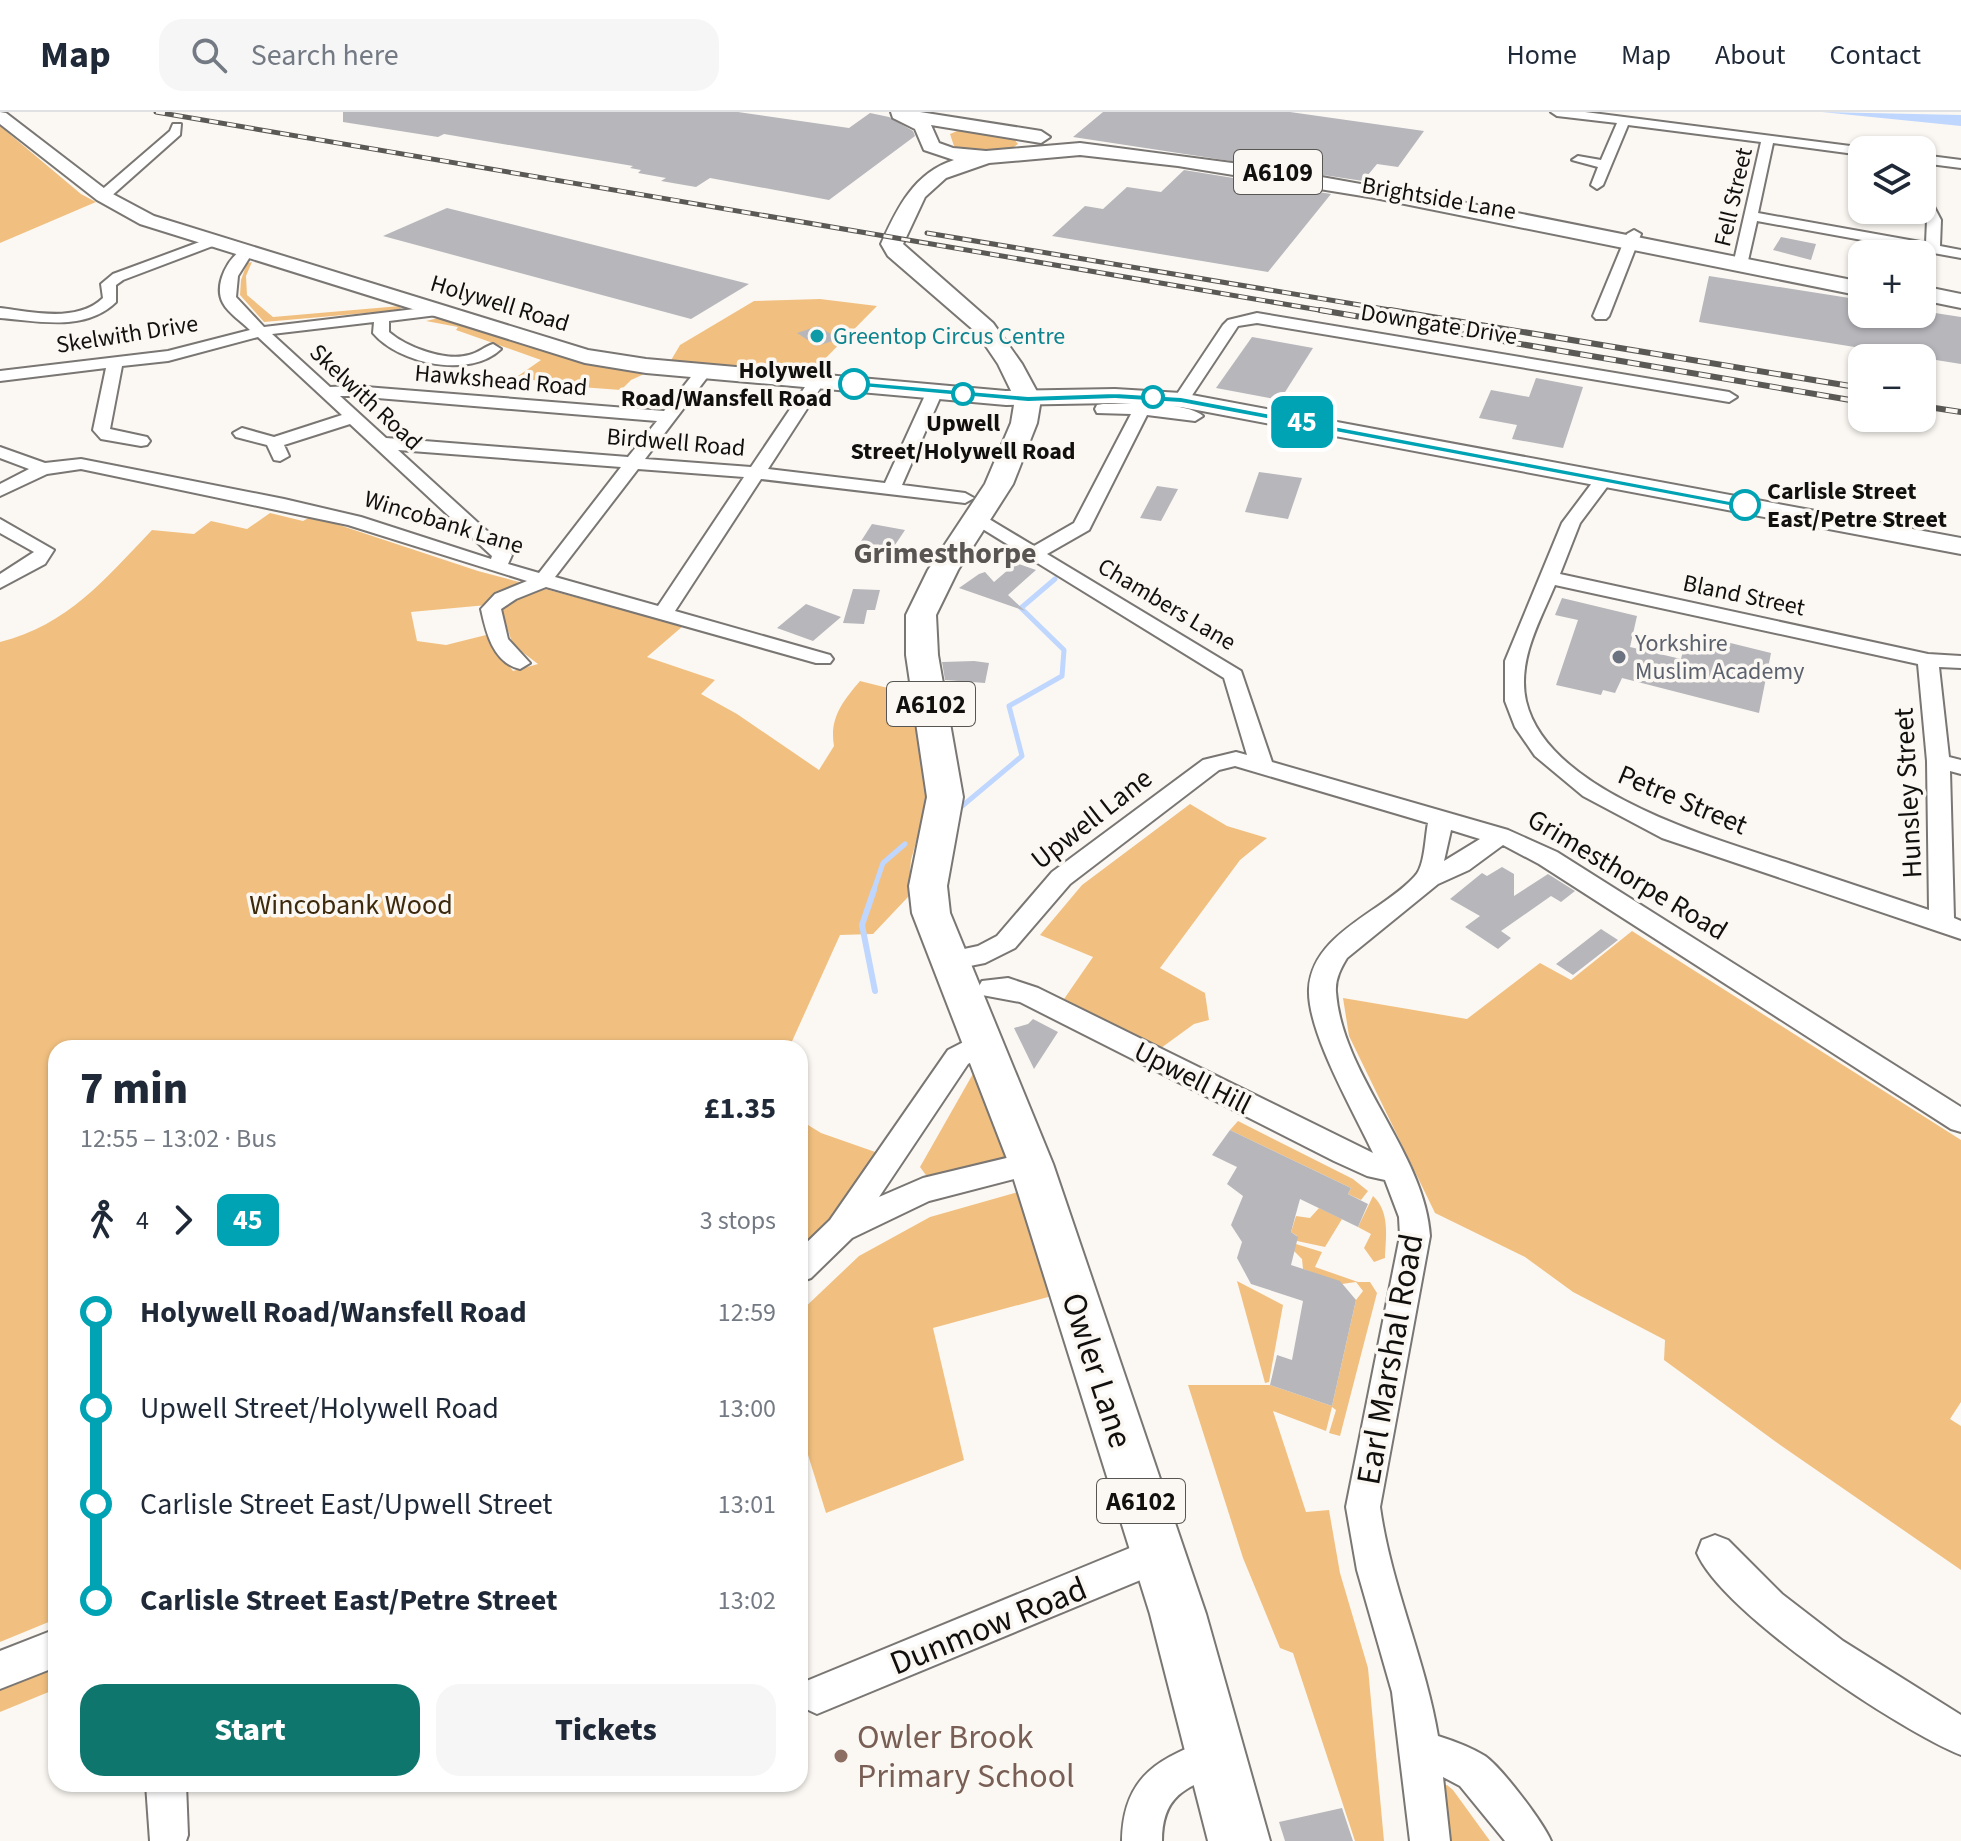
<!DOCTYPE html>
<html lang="en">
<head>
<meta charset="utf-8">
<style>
  body { margin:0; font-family:"Source Sans 3",sans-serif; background:#f6f6f7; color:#1f2937; height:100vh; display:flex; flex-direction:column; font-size:30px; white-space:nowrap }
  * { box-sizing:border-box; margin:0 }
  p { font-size:26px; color:#747a83 }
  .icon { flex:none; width:44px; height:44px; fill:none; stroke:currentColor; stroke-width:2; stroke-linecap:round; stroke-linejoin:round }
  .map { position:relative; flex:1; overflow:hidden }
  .sheet { position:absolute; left:48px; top:928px; width:760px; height:752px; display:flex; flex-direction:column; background:#fff; border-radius:24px; box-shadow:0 2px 6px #0004 }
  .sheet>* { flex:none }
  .badge { padding:0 16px; border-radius:12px; font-size:28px; line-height:52px }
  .controls { position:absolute; left:1848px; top:24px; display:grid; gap:16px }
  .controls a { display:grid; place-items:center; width:88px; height:88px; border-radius:16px; background:#fff; box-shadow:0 2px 6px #0004; font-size:40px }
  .map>.badge { position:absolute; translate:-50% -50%; box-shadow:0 0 0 4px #fff }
  .legs { display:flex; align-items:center; gap:12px; height:88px; padding:0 32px; font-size:26px }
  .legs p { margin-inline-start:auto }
  .head { display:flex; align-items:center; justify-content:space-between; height:136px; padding:0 32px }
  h1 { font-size:44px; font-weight:800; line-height:60px }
  .button { display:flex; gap:16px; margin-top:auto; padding:16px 32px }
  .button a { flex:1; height:92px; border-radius:24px; background:#0f766e; color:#fff; font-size:32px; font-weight:800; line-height:92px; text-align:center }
  .button a+a { background:#f6f6f7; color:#1f2937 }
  ul { padding:0 32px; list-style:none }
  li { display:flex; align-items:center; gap:28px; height:96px; font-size:30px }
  li i { display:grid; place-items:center; width:12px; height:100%; margin:0 10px; background:currentColor }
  li i::after { content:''; width:20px; height:20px; margin:-10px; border:6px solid; border-radius:50%; background:#fff }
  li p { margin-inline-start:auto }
  li:first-child i { background:linear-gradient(#0000 50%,currentColor 0) }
  li:last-child i { background:linear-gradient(currentColor 50%,#0000 0) }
  header { display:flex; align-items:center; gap:48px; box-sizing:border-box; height:112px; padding:0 40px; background:#fff; border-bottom:2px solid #e0e1e3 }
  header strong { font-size:38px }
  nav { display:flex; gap:44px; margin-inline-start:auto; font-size:28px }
  .search { width:560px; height:72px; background:#f6f6f7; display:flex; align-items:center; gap:20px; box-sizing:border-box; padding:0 28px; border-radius:24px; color:#747a83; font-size:30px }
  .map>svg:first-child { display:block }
  .green { fill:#f1c080; fill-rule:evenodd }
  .water { fill:#bfd6fe }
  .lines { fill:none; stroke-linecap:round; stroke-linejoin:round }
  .stream-far1 { stroke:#bfd6fe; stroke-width:5 }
  .stream { stroke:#bfd6fe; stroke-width:6 }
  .building { fill:#b7b6bb }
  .street-casing { stroke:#797673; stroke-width:4 }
  .secondary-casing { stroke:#797673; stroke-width:4 }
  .primary-casing { stroke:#797673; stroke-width:4 }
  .street { fill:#fff; fill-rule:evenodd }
  .secondary { fill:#fff; fill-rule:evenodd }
  .primary { fill:#fff; fill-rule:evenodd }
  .rail-far1-casing { stroke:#5b5956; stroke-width:5 }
  .rail-casing { stroke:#5b5956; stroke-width:6 }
  .rail-far1 { stroke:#fbf8f3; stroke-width:3; stroke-dasharray:9; stroke-linecap:butt }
  .rail { stroke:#fbf8f3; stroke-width:4; stroke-dasharray:12; stroke-linecap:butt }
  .line-1 { fill:#00a3b4; stroke:#fff; stroke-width:2 }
  .culture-dot { fill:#0f9aa8; stroke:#fbf8f3; stroke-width:3 }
  .stop-1-dot { fill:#fff; stroke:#00a3b4; stroke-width:4 }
  .worship-dot { fill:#6b7280; stroke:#fbf8f3; stroke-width:3 }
  .education-dot { fill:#8d6e63; stroke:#fbf8f3; stroke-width:3 }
  .labels { text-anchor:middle; stroke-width:7; stroke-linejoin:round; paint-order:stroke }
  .far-street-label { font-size:24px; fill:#11100e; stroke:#fbf8f3 }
  .far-culture-label { font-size:24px; fill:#0d838f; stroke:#fbf8f3; text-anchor:start }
  .far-stop-label { font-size:24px; font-weight:bold; fill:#11100e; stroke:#fbf8f3; text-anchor:end }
  .far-worship-label { font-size:24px; fill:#5b616d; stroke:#fbf8f3; text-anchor:start }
  .shield { fill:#fbf8f3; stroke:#575653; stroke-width:2 }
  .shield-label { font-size:26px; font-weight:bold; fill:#11100e }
  .street-label { font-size:28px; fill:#11100e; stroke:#fbf8f3 }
  .park-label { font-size:28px; fill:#3d290b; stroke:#fbf8f3 }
  .far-district-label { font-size:30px; font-weight:bold; fill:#585552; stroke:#fbf8f3 }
  .near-street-label { font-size:34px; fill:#11100e; stroke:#fbf8f3 }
  .near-education-label { font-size:34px; fill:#785e54; stroke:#fbf8f3; text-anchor:start }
</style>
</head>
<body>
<header>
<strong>Map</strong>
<div class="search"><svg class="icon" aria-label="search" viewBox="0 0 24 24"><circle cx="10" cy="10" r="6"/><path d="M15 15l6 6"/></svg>Search here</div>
<nav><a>Home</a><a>Map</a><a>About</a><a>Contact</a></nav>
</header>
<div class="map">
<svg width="1961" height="1729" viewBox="0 0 1961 1729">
  <rect width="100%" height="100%" fill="#fbf8f3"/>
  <!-- green -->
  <g class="green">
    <path d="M0,14l81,68 15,8 -96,41z"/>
    <path d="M962,17l52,10 4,5c-17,14 -43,8 -63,5l-5,-15z"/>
    <path d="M252,150l-6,14 1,19 26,22 127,-11 1,4 -137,12 -24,-27 1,-15 6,-17z"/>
    <path d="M820,187l57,7 -67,68 -140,-12 10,-17 74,-44z"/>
    <path d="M442,205l209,54 -20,9 -10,10 -68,-5 -35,-9 23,-16 -85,-30 2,-3 -32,-6z"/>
    <path d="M270,401l33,8 9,-5 166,55 205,55 -36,31 68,23 -14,14 36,20 82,56 15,-24c-5,-28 9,-45 26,-65l48,12 23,57 -8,67 -12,43 -3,37 -35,37 -33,1 -51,113h-733v571l-56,23v-1000c68,-17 105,-63 152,-112l42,4 17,-13 36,8zM487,493l15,8 11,32 25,19 -25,7 -27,-36 -40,10 -29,-4 -6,-29z"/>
    <path d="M1190,692l37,22 40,12 -27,22 -80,108 45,25 4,27 -15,4 -33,24 -97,-49 29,-42 -53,-22 42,-50z"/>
    <path d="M1632,819l329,209v262l-11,17 11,7v144l-185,-128 -112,-82 1,-20 -92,-48 -48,-35 -90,-44 -86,-177 -6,-38 124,21 73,-56 31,17z"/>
    <path d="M974,960l38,82 -17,9 -67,15 -8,-11z"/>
    <path d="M800,1008l21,13 60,21 -28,45 -53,57z"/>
    <path d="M1238,1009l115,58 15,12 -7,9 -13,-6 3,-6 -121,-58z"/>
    <path d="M1025,1078l38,103 -130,35 31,132 -138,53 -26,-84v-117l59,-56 71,-39z"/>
    <path d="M1373,1084c17,16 13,40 12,62l-11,4 -10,-14 7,-14 -13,-7z"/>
    <path d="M1319,1096l23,11 -17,28 -28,-6v-5l-6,-4 5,-16 14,2z"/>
    <path d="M1296,1132l26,8 -7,15 43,15h12l7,11 -37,143 -11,-3 7,-23 -4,-3 -6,24 -53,-20 33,101 23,-2 11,63 28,95 16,173h-29l-62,-188 -13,-5 -37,-90 -55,-173h82l62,21 24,-106 7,-9 -7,-9 -14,2 -39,-15 -1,-10 -10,-10z"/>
    <path d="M1237,1169l46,24 -14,77 -4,1z"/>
    <path d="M56,1547v30l-56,23v-31z"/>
    <path d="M1447,1673l6,5 37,51h-41l-5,-55z"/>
  </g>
  <!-- water -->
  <path class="water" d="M1822,0l139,3v11z"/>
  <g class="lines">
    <!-- stream-far1 -->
    <g class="stream-far1">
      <path d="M961,695l61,-51 -13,-50 53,-30 2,-26 -43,-42 34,-29"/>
      <path d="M873,780l10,-29 22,-19"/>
    </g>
    <!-- stream -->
    <path class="stream" d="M874,778l-12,35 13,66"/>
  </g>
  <!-- building -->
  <g class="building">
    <path d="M343,0h395l111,16 21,-15 19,4 24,14 2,5 -86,64 -119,-22 -14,9 -35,-6 5,-3 -28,-5 3,-3 -11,-2 3,-2 -189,-32 -6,3 -95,-15z"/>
    <path d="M1103,0h187l134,19 -26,36 -21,-3 -14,17 -290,-44z"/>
    <path d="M1184,58l147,24 -63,78 -216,-36 33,-30 18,3 24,-22 34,5z"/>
    <path d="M447,96l302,76 -58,35 -308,-83z"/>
    <path d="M1781,125l35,7 -5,16 -38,-10z"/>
    <path d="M1709,164l153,24v14h60v-3l39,6v47l-262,-42z"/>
    <path d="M818,214l21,13 -22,7 -20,-13z"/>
    <path d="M1252,225l61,11 -33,52 -64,-12z"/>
    <path d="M1536,266l47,9 -20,61 -51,-9 5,-14 -38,-7 12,-28 38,7z"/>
    <path d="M1259,360l43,6 -14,41 -43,-7z"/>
    <path d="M1157,374l21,3 -17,32 -21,-3z"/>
    <path d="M872,412l33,6 -16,24 -33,-5z"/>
    <path d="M1016,451l20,7 -28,25 17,16 -66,-23 20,-14 6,-2 9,10z"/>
    <path d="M853,477l27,1 -5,20h-8l-3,14 -21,-1z"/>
    <path d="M1562,486l75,18 -7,31 51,12 2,-8 15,4 8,-18 65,16 -12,60 -137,-35 -7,15 -12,-3 -2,5 -45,-10 22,-65 -23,-5z"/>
    <path d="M806,492l35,13 -28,24 -36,-13z"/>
    <path d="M974,549l15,2 -4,20 -40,-3 -3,-18z"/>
    <path d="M1502,755l12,7v22l34,-22 27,17 -14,11 -10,-6 -50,35 10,7 -13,11 -33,-22 15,-11 -30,-17 32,-26 5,3z"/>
    <path d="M1601,817l17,11 -45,35 -17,-11z"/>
    <path d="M1033,907l25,13 -24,37 -20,-41 14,-4z"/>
    <path d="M1230,1018l121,58 -3,6 20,10 -10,23 -58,-28 -9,33 7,5 -7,28 49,16 16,19 -24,106 -62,-21 7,-30 15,5 11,-59 -52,-17 -14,-26 5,-16 -11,-17 12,-29 -16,-12 10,-17 -25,-12z"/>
    <path d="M1342,1696l11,33h-68l-6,-19z"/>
  </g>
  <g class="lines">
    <defs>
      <g id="street">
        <path d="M1551,0h34l281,36 -4,2v5l-89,-12 -15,70 168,30 1,-23 -5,-16 10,-1 9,17 -1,26 21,4v8l-204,-37 -10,44 -7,4 -5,-1 -2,-3 28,-123 -133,-17 -25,60 -6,4 -6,-4 7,-18 -26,-7 6,-4 23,4 16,-37 -60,-7z"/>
        <path d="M173,12h8l-1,11 -72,64h-10v-6l72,-62z"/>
        <path d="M1922,43l39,5v8l-39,-5z"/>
        <path d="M1634,118l7,4 -32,82 -3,3h-10l-3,-3 34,-82z"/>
        <path d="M213,125l5,1v6l-95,36 -7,5v17c-31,30 -77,19 -116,16v-10c33,4 77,15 103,-10l-2,-14 12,-10z"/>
        <path d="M246,136l7,4 -15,24 -2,21 28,30 176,-21 5,2v6l-56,7v11c17,15 57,30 80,23 9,-2 15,-8 24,-11l8,5c-31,30 -102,15 -128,-16l1,-11 -102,12 58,53 23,-1 311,25 34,-43 6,-2 8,5 -67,88 106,8 60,-89 6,-2 8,5 -57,88 117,14 42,-92 8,-5 8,5 -41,94 63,8 9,5 -9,5 -204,-24 -86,132 155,44 3,4 -3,4h-14l-270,-76 -30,12 -15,10 7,30 22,24 -10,6c-27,-6 -34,-37 -39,-60l14,-15 32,-13 -179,-56 -267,-56 -34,5 -47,22v-12l29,-15 -29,-11v-11l45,16 36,-4 203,40 77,18 130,42 1,-3 -142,-132 -66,21 5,11 -9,5 -6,-1 -7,-15 -31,-8 -3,-4 9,-5 32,9 68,-22 -84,-78 -90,24 -46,5 -12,63 37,8 3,4 -3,4 -6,1 -40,-7 -8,-9 13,-62 -106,13v-10l168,-20 82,-21c-8,-8 -22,-17 -27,-27 -10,-18 6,-49 23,-55zM340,284h13l304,25 -29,36 -242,-19zM398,338l223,17 -82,106 -31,-9 4,-9 -3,-4zM638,357l106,8 -86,129 -103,-29z"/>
        <path d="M1257,201l472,79 8,5 -8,5 -472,-79 -19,3 -51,77h-12l-2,-3 50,-75 5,-5z"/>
        <path d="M1103,292c24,0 83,-3 100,12l-8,5 -48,-6 -58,115 -42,24 194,117 31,91 236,68 49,22 404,255v25l-10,-3 -412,-265 -36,-19 -34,25 -31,14 -91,74c-6,10 -12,21 -11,34 6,84 89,161 94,244l-50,271c11,79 45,151 58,229 16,5 32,11 47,20 17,12 58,66 66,85h-46l-45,-55 -17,-9 7,64h-40l-18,-149 -35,-122 -11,-63 54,-271 -1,-19 -14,-37 -18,-4 -33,-15 -314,-159 -38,-7 -4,-7 4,-7 26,-3 30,10 335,165c-19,-41 -66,-121 -64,-164 3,-56 74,-77 106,-113 10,-10 10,-39 13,-53l-193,-57 -16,4 -149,114 -55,64 -30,15 -35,7 -9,-2 -4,-7 4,-7 37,-8 19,-10 55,-64 151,-112 33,-8 11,3 -23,-77 -256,-158 2,-4h14l50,30 40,-23 57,-109 -34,-1 -2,-4 2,-4zM1451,718l29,9 -36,22z"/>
        <path d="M1604,362l9,5 -33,44 -20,51 368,80 33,2v12l-22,-1 10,90 12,3v14l-11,-3 4,147 7,3v18l-299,-101 -79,-42 -48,-40 -20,-29 -10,-26v-40l57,-138 36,-48zM1555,473l363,79 9,97 2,149c-48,-16 -96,-32 -144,-48 -76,-25 -238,-71 -259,-161 -9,-41 14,-80 29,-116z"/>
        <path d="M0,407l54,31 -9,14 -45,24v-14l34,-22 -34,-19z"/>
        <path d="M983,920l10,3 4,7 -4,7 -25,15 -89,133 44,-19 108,-26 10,4 5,8 -5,8 -112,29 -77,37 -41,40 -11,4v-33l30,-29 118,-170z"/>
        <path d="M1715,1423l13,5 54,54 61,47 118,74v40c-62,-25 -239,-142 -264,-202l5,-13z"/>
        <path d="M1159,1424l13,5 5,13 -5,13 -355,147 -13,-6 -4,-8 4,-18z"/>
        <path d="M56,1517v38l-56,22v-38z"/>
        <path d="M1217,1625l14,5 5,14 -5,14c-40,16 -69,21 -69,71h-40c1,-67 39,-84 95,-104z"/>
        <path d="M146,1672h40l2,51 -2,6h-36z"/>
      </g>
      <path id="secondary" d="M0,0l6,1 103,79 45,24 434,134 58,9 360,32 109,-2 66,4 780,145v16l-780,-147 -66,-4 -109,2 -360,-32 -61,-10 -445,-139 -43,-24 -97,-76z"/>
      <g id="primary">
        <path d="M891,0h29l121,19 9,6 -9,6 -110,-18 8,18 14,5 33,3 94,-8 197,26 195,35 390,78v14l-487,-98 -197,-32 -98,-11 -91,8 -43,15 -21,19 -22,47 90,79 29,41 19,35 -4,24 -24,61 -55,86 -22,45 2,40 25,142 -16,89 3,27 103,251 153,450 64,227h-62l-58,-227 -141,-450 -97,-251 -3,-27 18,-89 -21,-142v-40l22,-45 57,-86 26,-61 4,-24 -17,-35 -21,-31 -89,-77 -7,-12c16,-36 33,-71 73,-84l-30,-10 -9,-21 -22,-11z"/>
        <path d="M1922,174l39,8v14l-39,-8z"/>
      </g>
    </defs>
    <!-- street casing -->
    <use href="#street" class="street-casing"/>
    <!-- secondary casing -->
    <use href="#secondary" class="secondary-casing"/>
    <!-- primary casing -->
    <use href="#primary" class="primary-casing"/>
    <!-- street -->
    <use href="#street" class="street"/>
    <!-- secondary -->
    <use href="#secondary" class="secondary"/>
    <!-- primary -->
    <use href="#primary" class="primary"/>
    <defs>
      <g id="rail-far1">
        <path d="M156,0l1175,200"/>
        <path d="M927,121l475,79"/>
      </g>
      <g id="rail">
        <path d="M1320,198l542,92"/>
        <path d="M1390,198l472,78"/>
        <path d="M1922,294l39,6"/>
      </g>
    </defs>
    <!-- rail-far1 casing -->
    <use href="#rail-far1" class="rail-far1-casing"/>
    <!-- rail casing -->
    <use href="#rail" class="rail-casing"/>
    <!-- rail-far1 -->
    <use href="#rail-far1" class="rail-far1"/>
    <!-- rail -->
    <use href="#rail" class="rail"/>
  </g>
  <!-- line-1 -->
  <path class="line-1" d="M854,269l174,15 87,-3 66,4 570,108 -6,4 -564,-106 -66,-4 -87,3 -178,-16z"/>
  <!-- markers -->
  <circle class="culture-dot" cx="817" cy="224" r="8"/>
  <g class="stop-1-dot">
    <circle cx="854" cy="272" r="14"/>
    <circle cx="963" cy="282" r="10"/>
    <circle cx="1153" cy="285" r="10"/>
    <circle cx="1745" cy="393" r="14"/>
  </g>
  <circle class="worship-dot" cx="1619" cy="545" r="8"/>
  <circle class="education-dot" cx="841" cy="1644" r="8"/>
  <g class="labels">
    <!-- far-street labels -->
    <g class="far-street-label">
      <text transform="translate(1733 85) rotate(-77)" y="8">Fell Street</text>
      <text transform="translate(1439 86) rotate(10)" y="8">Brightside Lane</text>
      <text transform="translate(500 191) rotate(17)" y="8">Holywell Road</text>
      <text transform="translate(1439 212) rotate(9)" y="8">Downgate Drive</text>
      <text transform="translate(127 222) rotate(-9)" y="8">Skelwith Drive</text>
      <text transform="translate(501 268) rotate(5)" y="8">Hawkshead Road</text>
      <text transform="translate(366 285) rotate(43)" y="8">Skelwith Road</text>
      <text transform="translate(676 330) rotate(5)" y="8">Birdwell Road</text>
      <text transform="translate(444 410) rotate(17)" y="8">Wincobank Lane</text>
      <text transform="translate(1744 483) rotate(12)" y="8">Bland Street</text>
      <text transform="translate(1167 492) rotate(31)" y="8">Chambers Lane</text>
    </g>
    <!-- far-culture labels -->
    <g class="far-culture-label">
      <text x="833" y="232">Greentop Circus Centre</text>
    </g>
    <!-- far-stop labels -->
    <g class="far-stop-label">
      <text x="832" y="266">Holywell<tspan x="832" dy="28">Road/Wansfell Road</tspan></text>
      <text x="963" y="319" text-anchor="middle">Upwell<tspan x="963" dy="28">Street/Holywell Road</tspan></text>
      <text x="1767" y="387" text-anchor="start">Carlisle Street<tspan x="1767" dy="28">East/Petre Street</tspan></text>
    </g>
    <!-- far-worship labels -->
    <g class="far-worship-label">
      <text x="1635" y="539">Yorkshire<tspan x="1635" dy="28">Muslim Academy</tspan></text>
    </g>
    <!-- shield labels -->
    <g class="shield">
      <rect x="1234" y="38" width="88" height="44" rx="6"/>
      <rect x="887" y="570" width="88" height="44" rx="6"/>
      <rect x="1097" y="1367" width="88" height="44" rx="6"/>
    </g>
    <g class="shield-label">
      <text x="1278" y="69">A6109</text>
      <text x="931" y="601">A6102</text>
      <text x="1141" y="1398">A6102</text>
    </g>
    <!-- street labels -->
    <g class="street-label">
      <text transform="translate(1907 681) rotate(-93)" y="10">Hunsley Street</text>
      <text transform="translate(1683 687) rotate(23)" y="10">Petre Street</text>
      <text transform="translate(1091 706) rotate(-38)" y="10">Upwell Lane</text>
      <text transform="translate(1628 762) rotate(31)" y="10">Grimesthorpe Road</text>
      <text transform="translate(1193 965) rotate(27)" y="10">Upwell Hill</text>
    </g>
    <!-- park labels -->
    <g class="park-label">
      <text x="351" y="802">Wincobank Wood</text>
    </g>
    <!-- far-district labels -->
    <g class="far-district-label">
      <text x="945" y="451">Grimesthorpe</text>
    </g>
    <!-- near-street labels -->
    <g class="near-street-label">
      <text transform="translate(1389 1247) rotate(-80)" y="12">Earl Marshal Road</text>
      <text transform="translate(1098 1258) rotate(72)" y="12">Owler Lane</text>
      <text transform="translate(988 1513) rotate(-22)" y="12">Dunmow Road</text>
    </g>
    <!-- near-education labels -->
    <g class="near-education-label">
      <text x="857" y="1636">Owler Brook<tspan x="857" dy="39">Primary School</tspan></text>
    </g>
  </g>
</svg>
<div class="controls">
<a><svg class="icon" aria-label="layers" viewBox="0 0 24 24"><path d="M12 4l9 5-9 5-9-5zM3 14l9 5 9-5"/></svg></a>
<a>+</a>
<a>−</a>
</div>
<b class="badge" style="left:1302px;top:310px;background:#00a3b4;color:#fff">45</b>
<section class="sheet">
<div class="head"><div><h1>7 min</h1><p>12:55 – 13:02 · Bus</p></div><b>£1.35</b></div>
<div class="legs"><svg class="icon" aria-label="walk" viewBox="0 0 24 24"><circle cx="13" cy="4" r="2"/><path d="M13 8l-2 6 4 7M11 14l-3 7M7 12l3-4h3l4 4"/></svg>4<svg class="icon" aria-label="forward" viewBox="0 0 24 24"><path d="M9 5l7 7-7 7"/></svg><b class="badge" style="background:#00a3b4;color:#fff">45</b><p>3 stops</p></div>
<ul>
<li><i style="color:#00a3b4"></i><b>Holywell Road/Wansfell Road</b><p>12:59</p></li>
<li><i style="color:#00a3b4"></i><span>Upwell Street/Holywell Road</span><p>13:00</p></li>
<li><i style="color:#00a3b4"></i><span>Carlisle Street East/Upwell Street</span><p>13:01</p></li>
<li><i style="color:#00a3b4"></i><b>Carlisle Street East/Petre Street</b><p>13:02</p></li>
</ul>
<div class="button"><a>Start</a><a>Tickets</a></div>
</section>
</div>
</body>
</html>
